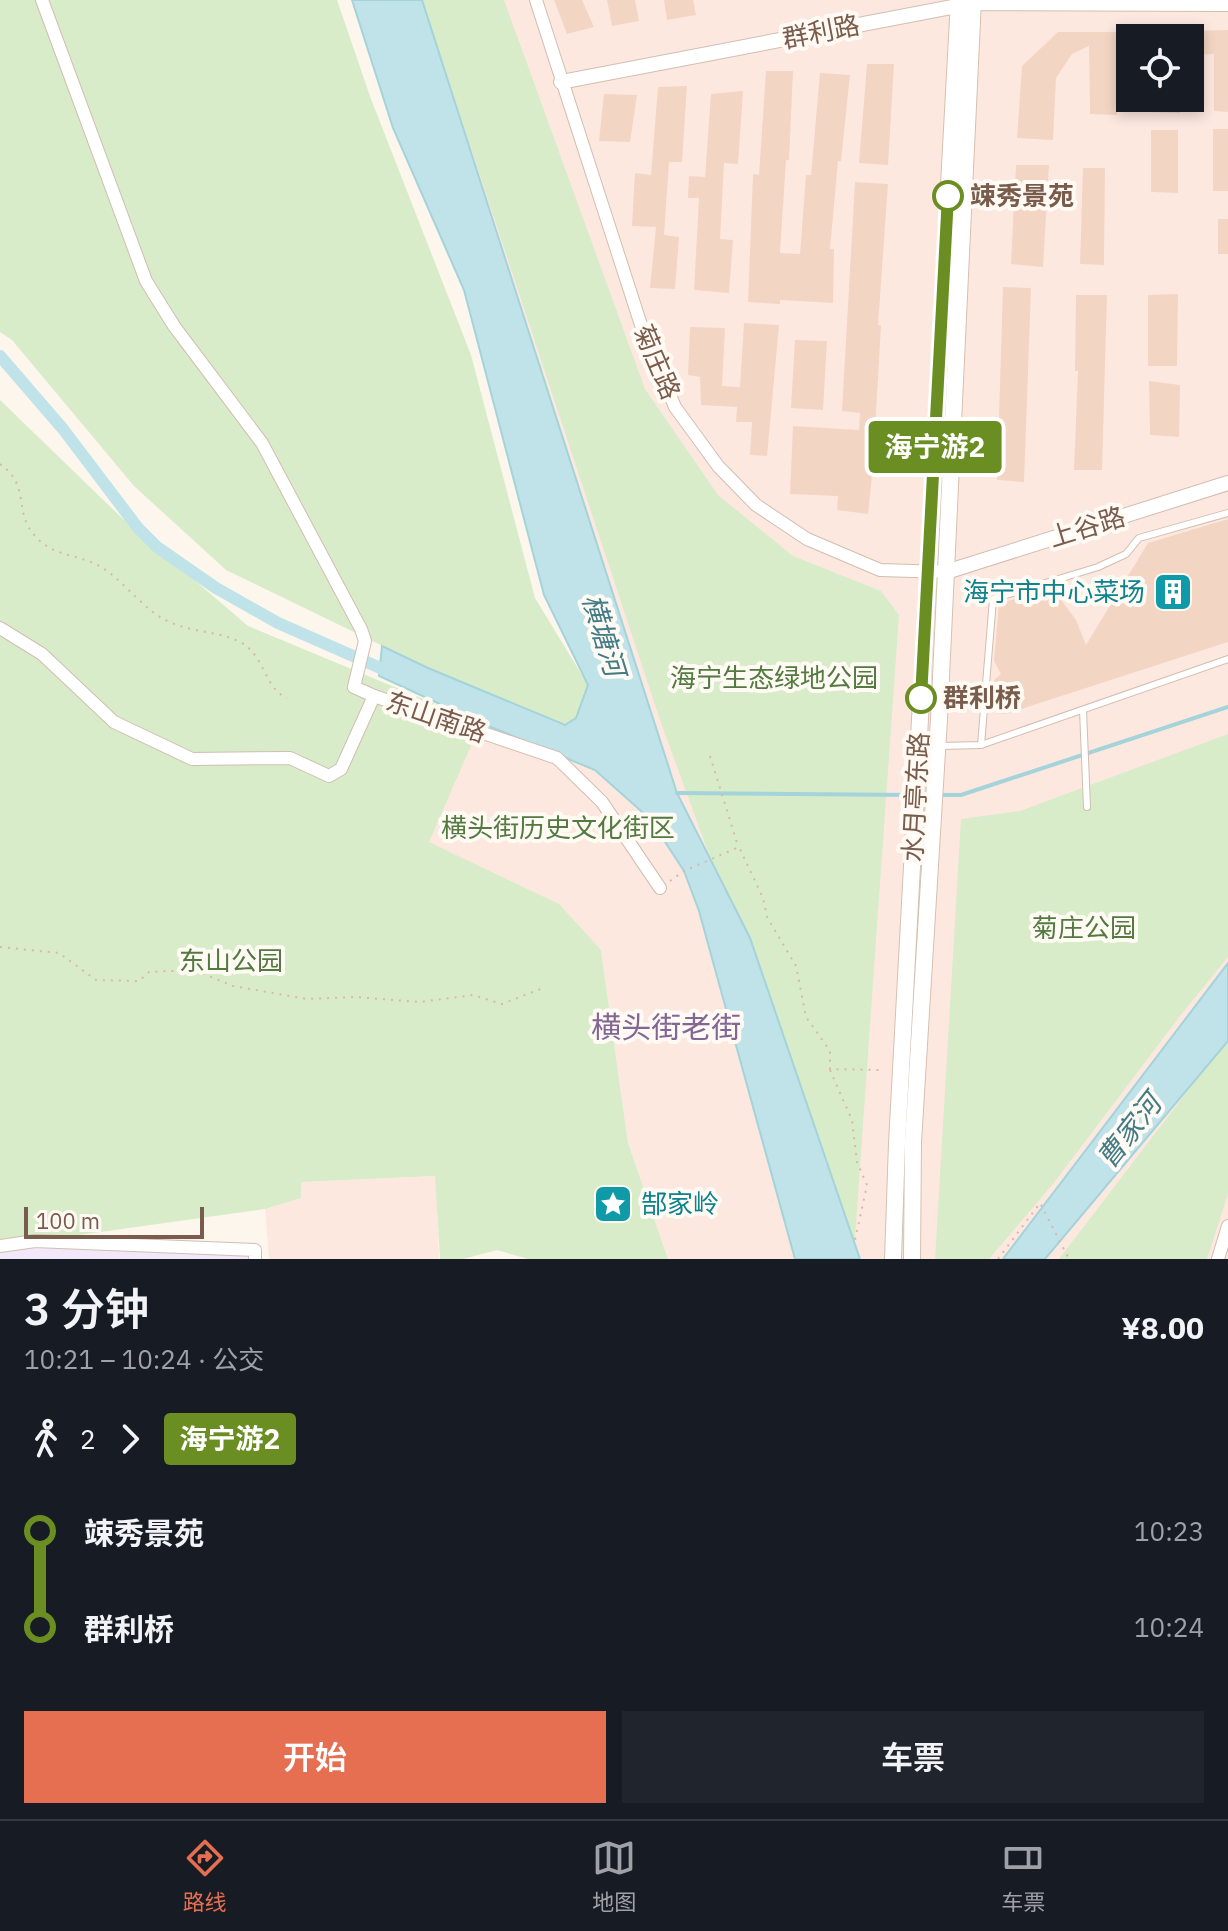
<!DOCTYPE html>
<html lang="zh">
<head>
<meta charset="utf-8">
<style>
  body { margin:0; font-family:"IBM Plex Sans","Noto Sans SC",sans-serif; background:#20242c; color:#f1f3f6; height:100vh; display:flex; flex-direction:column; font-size:30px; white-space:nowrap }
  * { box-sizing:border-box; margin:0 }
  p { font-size:26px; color:#9ea1a6 }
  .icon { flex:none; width:44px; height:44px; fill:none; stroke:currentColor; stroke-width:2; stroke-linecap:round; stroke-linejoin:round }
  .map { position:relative; height:1259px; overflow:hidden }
  .drawer { display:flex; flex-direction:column; background:#171b24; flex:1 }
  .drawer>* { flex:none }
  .badge { padding:0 16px; border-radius:6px; font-size:28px; line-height:52px }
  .tools { position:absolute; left:1116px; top:24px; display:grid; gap:16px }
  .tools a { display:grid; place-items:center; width:88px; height:88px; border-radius:0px; background:#171b24; box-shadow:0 4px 12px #0003; font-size:40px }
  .scale { position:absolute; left:24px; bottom:20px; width:180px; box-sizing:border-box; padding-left:8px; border:4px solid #7a5c4d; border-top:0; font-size:22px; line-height:28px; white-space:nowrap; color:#7a5c4d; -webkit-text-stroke:6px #fffaf3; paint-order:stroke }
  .map>.badge { position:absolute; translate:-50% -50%; box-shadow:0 0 0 4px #fff }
  .legs { display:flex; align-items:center; gap:12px; height:88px; padding:0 24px; font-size:26px }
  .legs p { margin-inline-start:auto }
  .summary { display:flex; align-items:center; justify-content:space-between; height:136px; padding:0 24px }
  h1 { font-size:44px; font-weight:600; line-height:60px }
  .action { display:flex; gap:16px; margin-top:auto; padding:16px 24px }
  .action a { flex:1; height:92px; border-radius:0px; background:#e76f51; color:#fff; font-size:32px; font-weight:600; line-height:92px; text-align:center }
  .action a+a { background:#20242c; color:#f1f3f6 }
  ul { padding:0 24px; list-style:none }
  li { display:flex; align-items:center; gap:28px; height:96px; font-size:30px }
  li i { display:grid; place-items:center; width:12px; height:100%; margin:0 10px; background:currentColor }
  li i::after { content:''; width:20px; height:20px; margin:-10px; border:6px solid; border-radius:50%; background:#171b24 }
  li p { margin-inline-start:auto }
  li:first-child i { background:linear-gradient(#0000 50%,currentColor 0) }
  li:last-child i { background:linear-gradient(currentColor 50%,#0000 0) }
  .menu { display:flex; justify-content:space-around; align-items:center; height:112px; border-top:2px solid #363941; background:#171b24; font-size:22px; color:#9ea1a6 }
  .menu a { display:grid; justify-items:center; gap:4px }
  .menu .selected { color:#e76f51 }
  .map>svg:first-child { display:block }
  .commercial { fill:#fde8e0; fill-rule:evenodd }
  .education { fill:#f3e8fa }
  .green { fill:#d8ecc9 }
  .water { fill:#bfe3e8; stroke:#a5d3da; stroke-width:2 }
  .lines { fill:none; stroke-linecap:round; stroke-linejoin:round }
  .stream { stroke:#a5d3da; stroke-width:4 }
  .canal { stroke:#bfe3e8; stroke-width:12 }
  .building { fill:#f3d5c3 }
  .service-casing { stroke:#d1beb0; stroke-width:8 }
  .minor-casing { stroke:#d1beb0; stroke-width:14 }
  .tertiary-casing { stroke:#d1beb0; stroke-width:16 }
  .secondary-casing { stroke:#d6c0b0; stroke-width:18 }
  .path { stroke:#d9b8a5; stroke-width:2; stroke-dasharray:2 6; stroke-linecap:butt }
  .service { stroke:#fff; stroke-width:6 }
  .minor { stroke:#fff; stroke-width:12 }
  .tertiary { stroke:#fff; stroke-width:14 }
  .secondary { stroke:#fff; stroke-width:16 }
  .line-1-casing { stroke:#fff; stroke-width:18 }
  .line-1 { stroke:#6b8e23; stroke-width:12 }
  .stop-1-dot { fill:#fff; stroke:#6b8e23; stroke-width:4 }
  .labels { text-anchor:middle; stroke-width:8; stroke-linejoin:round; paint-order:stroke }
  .street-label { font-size:26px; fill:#7a5c4d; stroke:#fffaf3 }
  .stop-label { font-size:26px; font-weight:bold; fill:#7a5c4d; stroke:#fffaf3; text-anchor:start }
  .culture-label { font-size:26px; fill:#0d838f; stroke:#fffaf3; text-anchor:end }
  .park-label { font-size:26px; fill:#537a41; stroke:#fffaf3 }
  .water-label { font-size:28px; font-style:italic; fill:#437c86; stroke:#fffaf3 }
  .quarter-label { font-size:30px; fill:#846695; stroke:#fffaf3 }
</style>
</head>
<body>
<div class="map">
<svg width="1228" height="1259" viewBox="0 0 1228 1259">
  <rect width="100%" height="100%" fill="#fdf6ec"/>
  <!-- commercial -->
  <g class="commercial">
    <path d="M399,0h829v1259h-371l-180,-466zM1130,38h60v60h-60z"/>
    <path d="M481,723l114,47 55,49 34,52 15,40 96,348h-127l-40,-116 -27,-194 -173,-107z"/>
    <path d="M436,1176l3,83h-170l-4,-50 36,-11v-16z"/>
  </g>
  <!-- education -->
  <path class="education" d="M0,1246l255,4v9h-255z"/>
  <!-- green -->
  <g class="green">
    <path d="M0,0h337l34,99 100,256 64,243 53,87 -12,33 -11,7 -137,-57 -202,-98 -92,-84 -122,-146 -12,-8z"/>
    <path d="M422,0h82l141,389 73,106 75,61 88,35 18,24 -45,637 -194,-532z"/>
    <path d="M0,400l123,119 125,107 233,97 -52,119 130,62 42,46 27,193 40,116h-140l-31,-9 -34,9h-23l-5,-83 -134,6v16l-36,11 -265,37z"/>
    <path d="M1228,734v223l-48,59 -127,168 -64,75h-54l26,-440 59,-8z"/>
    <path d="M1228,1038v156l-21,65h-148z"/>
  </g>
  <!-- water -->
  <g class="water">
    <path d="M352,0h70l255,793 73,145 110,321h-65l-96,-348 -15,-40 -34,-52 -55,-49 -114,-47 -102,-47 3,-30 46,22 137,57 11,-7 12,-33 -44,-90 -80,-305 -71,-162z"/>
    <path d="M1228,963v78l-183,218h-42z"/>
  </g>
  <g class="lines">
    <!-- stream -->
    <g class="stream">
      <path d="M677,793l235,2"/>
      <path d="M941,795h20l267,-88"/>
    </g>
    <!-- canal -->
    <path class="canal" d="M0,356l63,73 75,99 19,19 59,41 62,35 116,51"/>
  </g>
  <!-- building -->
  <g class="building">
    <path d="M554,0h28l12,27 -27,7z"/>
    <path d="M607,0h28l4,21 -27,5z"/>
    <path d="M664,0h29l3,15 -29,5z"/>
    <path d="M1228,30v82l-14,-1v-57l-24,1v-24z"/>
    <path d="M1058,32h67l1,21 -8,2 -1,60 -27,-1 -1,-68 -17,8 -16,24 -3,62 -36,-2 5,-72z"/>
    <path d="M867,64h27l-6,101 -29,-2z"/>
    <path d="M766,71h27l-4,89h-3l-6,93 20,1 6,-79h5l9,-102 30,2 -9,86h-3l-8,88h4l-1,54 -53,-3v4l-32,-2 5,-128 6,1z"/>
    <path d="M687,86l-5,76h-13l-5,73 15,2 -4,52 -25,-1 6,-61 -24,-1 3,-53 16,2 7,-88z"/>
    <path d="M743,91l-5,73 -14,-1 -4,76 13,1 -4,53 -35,-3 5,-92h-11l1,-22 16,1 6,-83z"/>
    <path d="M604,94l33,1 -7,47 -31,-1z"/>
    <path d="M1150,98h30v15l-30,-1z"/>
    <rect x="1213" y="129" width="15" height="62"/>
    <path d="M1151,130h27v63l-27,-1z"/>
    <path d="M1016,165h33l-6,102 -32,-3z"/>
    <path d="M1083,168h22l-1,97 -24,-1z"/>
    <path d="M855,182l33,2 -10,141h3l-8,141 -5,48 -31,-4 1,-14 -48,-2 3,-68 66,4 1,-17 -18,-2z"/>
    <rect x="1218" y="219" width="10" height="35"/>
    <path d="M1003,287l28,1 -7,194 -27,-2z"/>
    <path d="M1178,294l-1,72h-29v-71z"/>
    <path d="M1076,295h31l-5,175h-28l4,-99h-3z"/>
    <path d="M744,323l35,2 -12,131 -17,-1 2,-33h-16l1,-15 -36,-2 -1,-28 -12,-2 2,-48 35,1 -3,58 18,1z"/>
    <path d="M795,340l32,1 -4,69 -32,-2z"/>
    <path d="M1149,381l31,4 -1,52 -29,-2z"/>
    <path d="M1228,519v123l-222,72h-8l-5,-10 1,-24 7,-6 -7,-13 5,-57 49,-16 6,2 22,30 10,25 62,-102z"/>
  </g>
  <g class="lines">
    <defs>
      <g id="service">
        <path d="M1083,710l4,97"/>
        <path d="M981,745l12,-146 105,-32 28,-13 13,-16 89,-25"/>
        <path d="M940,746l41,-1 247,-86"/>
      </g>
      <g id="minor">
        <path d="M42,0l104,281 28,45 88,117 99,186 4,12 -11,46 20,9"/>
        <path d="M536,0l106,328 33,79 43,59 38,39 51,34 73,31 66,2"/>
        <path d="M0,628l42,26 72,68 78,37 98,-1 39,18 12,-7 33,-73 183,62 45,44 58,86"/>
        <path d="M0,1246l35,-5 220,9v9"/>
        <path d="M1218,1259l10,-33"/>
      </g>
      <g id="tertiary">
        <path d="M561,82l412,-79 255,1"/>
        <path d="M946,572l282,-89"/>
      </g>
      <g id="secondary">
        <path d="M893,1259l4,-116 62,-1143"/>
        <path d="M912,1259l1,-117 26,-423 34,-719"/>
      </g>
    </defs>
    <!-- service casing -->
    <use href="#service" class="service-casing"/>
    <!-- minor casing -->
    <use href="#minor" class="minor-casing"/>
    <!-- tertiary casing -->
    <use href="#tertiary" class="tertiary-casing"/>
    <!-- secondary casing -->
    <use href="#secondary" class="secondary-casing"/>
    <!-- path -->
    <g class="path">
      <path d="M0,464c32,23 12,48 36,73 18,20 43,17 65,30 26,16 43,45 71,56 23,10 48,8 70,20 23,14 23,46 45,55"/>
      <path d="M710,756l28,90"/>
      <path d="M670,881l14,-10 55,-24 24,51 4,19 29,49 10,51 24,34v18l50,1"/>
      <path d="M0,947l59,6 37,27 43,1 10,-9 45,-2 39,16 74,13 48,-2 65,5 53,-7 29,9 41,-16"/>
      <path d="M830,1070l22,50 5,42 10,23 -12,55"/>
      <path d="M998,1259l42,-56 29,56"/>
    </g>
    <!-- service -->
    <use href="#service" class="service"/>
    <!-- minor -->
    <use href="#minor" class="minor"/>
    <!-- tertiary -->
    <use href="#tertiary" class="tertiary"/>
    <!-- secondary -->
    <use href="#secondary" class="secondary"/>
  </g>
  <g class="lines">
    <defs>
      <path id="line-1" d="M921,698l27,-502"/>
    </defs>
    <!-- line-1 casing -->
    <use href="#line-1" class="line-1-casing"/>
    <!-- line-1 -->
    <use href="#line-1" class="line-1"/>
  </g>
  <!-- icons -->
  <defs>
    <symbol id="building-square" viewBox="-11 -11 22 22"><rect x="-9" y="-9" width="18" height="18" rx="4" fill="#0f9aa8" stroke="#fffaf3"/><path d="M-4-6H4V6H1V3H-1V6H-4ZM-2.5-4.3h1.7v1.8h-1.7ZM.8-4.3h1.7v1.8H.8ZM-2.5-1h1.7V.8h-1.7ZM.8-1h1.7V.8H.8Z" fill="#fff"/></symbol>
    <symbol id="sight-square" viewBox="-11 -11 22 22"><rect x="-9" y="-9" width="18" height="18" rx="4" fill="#0f9aa8" stroke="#fffaf3"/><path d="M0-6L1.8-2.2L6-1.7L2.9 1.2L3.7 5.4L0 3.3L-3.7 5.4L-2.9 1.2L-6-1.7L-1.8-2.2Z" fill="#fff"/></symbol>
  </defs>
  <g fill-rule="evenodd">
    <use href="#building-square" x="1151" y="570" width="44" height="44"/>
    <use href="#sight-square" x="591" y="1182" width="44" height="44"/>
  </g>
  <!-- markers -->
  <g class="stop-1-dot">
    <circle cx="948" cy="196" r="14"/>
    <circle cx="921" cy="698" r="14"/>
  </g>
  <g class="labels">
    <!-- street labels -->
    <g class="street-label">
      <text transform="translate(821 32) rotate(-11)" y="9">群利路</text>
      <text transform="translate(657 362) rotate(67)" y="9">菊庄路</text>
      <text transform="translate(1087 527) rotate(-17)" y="9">上谷路</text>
      <text transform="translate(436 717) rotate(19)" y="9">东山南路</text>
      <text transform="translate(916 797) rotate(-87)" y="9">水月亭东路</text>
    </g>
    <!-- stop labels -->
    <g class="stop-label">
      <text x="970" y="205">竦秀景苑</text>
      <text x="943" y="707">群利桥</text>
    </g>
    <!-- culture labels -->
    <g class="culture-label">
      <text x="1145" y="601">海宁市中心菜场</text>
      <text x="641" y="1213" text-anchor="start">郜家岭</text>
    </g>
    <!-- park labels -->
    <g class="park-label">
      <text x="774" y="687">海宁生态绿地公园</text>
      <text x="558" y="837">横头街历史文化街区</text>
      <text x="1084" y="937">菊庄公园</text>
      <text x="231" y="970">东山公园</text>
    </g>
    <!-- water labels -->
    <g class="water-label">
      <text transform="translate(604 635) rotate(73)" y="10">横塘河</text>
      <text transform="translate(1129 1131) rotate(-52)" y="10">曹家河</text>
    </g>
    <!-- quarter labels -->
    <g class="quarter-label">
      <text x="666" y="1038">横头街老街</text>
    </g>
  </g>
</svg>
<div class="tools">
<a><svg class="icon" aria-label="locate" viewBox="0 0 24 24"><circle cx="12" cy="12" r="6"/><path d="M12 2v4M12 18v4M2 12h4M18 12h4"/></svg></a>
</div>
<div class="scale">100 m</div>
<b class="badge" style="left:935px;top:447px;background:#6b8e23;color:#fff">海宁游2</b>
</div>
<section class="drawer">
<div class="summary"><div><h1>3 分钟</h1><p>10:21 – 10:24 · 公交</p></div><b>¥8.00</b></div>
<div class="legs"><svg class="icon" aria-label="walk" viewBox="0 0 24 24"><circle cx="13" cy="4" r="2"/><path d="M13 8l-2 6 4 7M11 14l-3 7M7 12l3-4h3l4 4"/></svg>2<svg class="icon" aria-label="forward" viewBox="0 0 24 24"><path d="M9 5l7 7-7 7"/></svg><b class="badge" style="background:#6b8e23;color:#fff">海宁游2</b></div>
<ul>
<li><i style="color:#6b8e23"></i><b>竦秀景苑</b><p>10:23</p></li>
<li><i style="color:#6b8e23"></i><b>群利桥</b><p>10:24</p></li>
</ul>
<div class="action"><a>开始</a><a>车票</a></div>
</section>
<nav class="menu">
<a class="selected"><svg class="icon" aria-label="directions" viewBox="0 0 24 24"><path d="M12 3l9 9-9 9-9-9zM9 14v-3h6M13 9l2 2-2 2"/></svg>路线</a>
<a><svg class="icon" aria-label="map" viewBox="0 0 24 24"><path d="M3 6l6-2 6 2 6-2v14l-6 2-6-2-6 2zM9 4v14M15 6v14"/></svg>地图</a>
<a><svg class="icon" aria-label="tickets" viewBox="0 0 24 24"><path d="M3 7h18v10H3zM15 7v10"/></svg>车票</a>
</nav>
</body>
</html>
